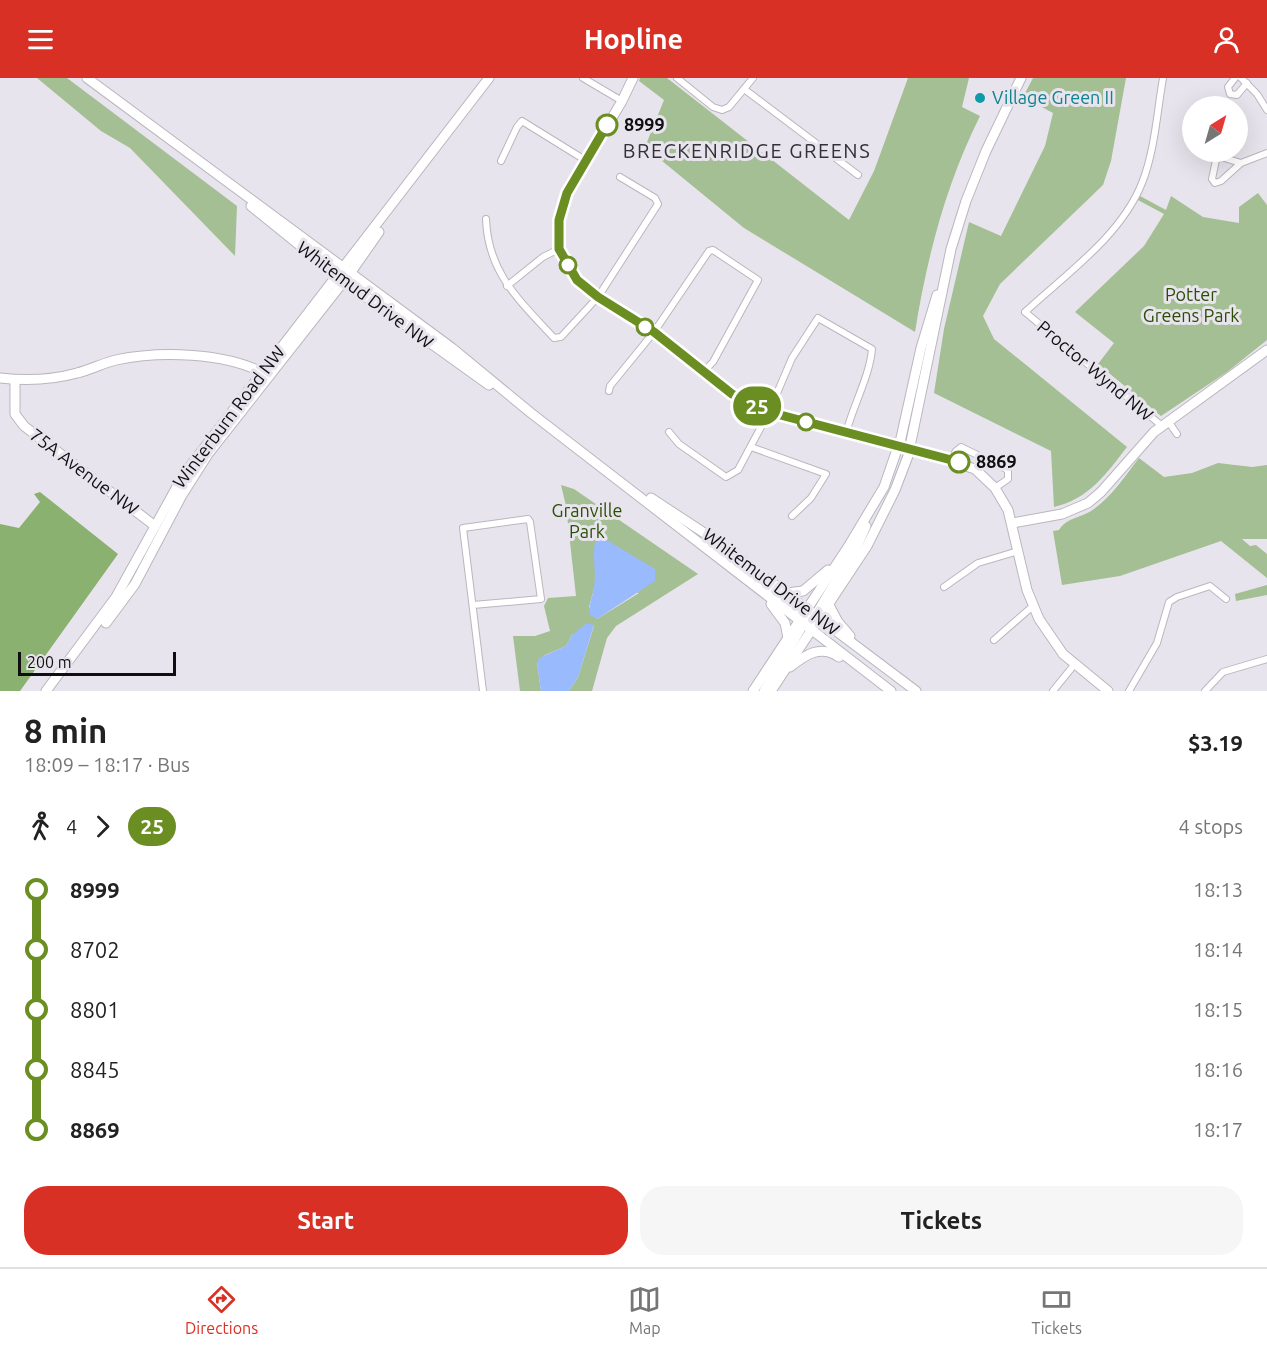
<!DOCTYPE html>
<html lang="en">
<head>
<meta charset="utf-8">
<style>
  body { margin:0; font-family:Ubuntu,sans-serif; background:#f6f6f6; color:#222; height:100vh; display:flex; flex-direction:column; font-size:22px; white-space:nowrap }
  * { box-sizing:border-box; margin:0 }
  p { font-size:20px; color:#767676 }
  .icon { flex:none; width:33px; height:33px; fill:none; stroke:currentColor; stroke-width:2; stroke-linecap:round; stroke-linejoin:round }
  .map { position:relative; height:613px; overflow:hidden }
  .panel { display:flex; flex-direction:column; background:#fff; flex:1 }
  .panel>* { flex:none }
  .badge { padding:0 12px; border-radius:20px; font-size:21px; line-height:39px }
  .needle { width:39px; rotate:37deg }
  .fabs { position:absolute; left:1182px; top:18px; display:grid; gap:12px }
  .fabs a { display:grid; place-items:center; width:66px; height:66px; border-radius:50%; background:#fff; box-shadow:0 6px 24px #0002; font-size:30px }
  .scale { position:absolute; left:18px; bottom:15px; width:158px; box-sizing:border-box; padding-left:6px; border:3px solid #0f0e11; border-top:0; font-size:16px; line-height:21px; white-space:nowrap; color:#0f0e11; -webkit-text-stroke:4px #e8e4ed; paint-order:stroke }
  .map>.badge { position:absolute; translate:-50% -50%; box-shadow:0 0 0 3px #fff }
  .legs { display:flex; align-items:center; gap:9px; height:66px; padding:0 24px; font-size:20px }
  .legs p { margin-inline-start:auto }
  .summary { display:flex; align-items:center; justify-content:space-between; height:102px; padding:0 24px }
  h1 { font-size:33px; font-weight:600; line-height:45px }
  .cta { display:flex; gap:12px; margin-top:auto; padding:12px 24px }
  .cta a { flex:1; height:69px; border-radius:24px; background:#d93025; color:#fff; font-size:24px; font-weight:600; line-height:69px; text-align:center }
  .cta a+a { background:#f6f6f6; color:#222 }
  ul { padding:0 24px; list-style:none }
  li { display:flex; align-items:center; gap:21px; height:60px; font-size:22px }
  li i { display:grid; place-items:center; width:9px; height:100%; margin:0 8px; background:currentColor }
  li i::after { content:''; width:15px; height:15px; margin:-8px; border:4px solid; border-radius:50%; background:#fff }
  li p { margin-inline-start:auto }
  li:first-child i { background:linear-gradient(#0000 50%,currentColor 0) }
  li:last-child i { background:linear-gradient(currentColor 50%,#0000 0) }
  header { display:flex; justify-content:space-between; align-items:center; height:78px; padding:0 24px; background:#d93025; color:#fff; font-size:27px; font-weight:600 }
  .tabs { display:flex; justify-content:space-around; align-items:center; height:84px; border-top:2px solid #e0e0e0; background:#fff; font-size:16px; color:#767676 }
  .tabs a { display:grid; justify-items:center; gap:3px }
  .tabs .active { color:#d93025 }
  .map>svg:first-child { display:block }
  .green { fill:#a4bf93; fill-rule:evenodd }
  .forest { fill:#8ab16f }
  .water { fill:#99bafc }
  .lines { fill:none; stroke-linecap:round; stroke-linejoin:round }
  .street-casing { stroke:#bab6be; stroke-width:8 }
  .secondary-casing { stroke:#bab6be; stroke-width:11 }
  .street { stroke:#fff; stroke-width:6 }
  .secondary { stroke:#fff; stroke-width:9 }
  .line-1-casing { stroke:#fff; stroke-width:14 }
  .line-1 { stroke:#6b8e23; stroke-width:9 }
  .culture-dot { fill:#0f9aa8; stroke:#e8e4ed; stroke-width:2 }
  .stop-1-dot { fill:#fff; stroke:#6b8e23; stroke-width:3 }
  .labels { text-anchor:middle; stroke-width:6; stroke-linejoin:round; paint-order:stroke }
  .culture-label { font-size:18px; fill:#0d838f; stroke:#e8e4ed; text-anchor:start }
  .stop-label { font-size:18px; font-weight:bold; fill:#0f0e11; stroke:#e8e4ed; text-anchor:start }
  .street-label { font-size:18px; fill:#0f0e11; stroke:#e8e4ed }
  .park-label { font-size:18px; fill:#2b4e05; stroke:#e8e4ed }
  .neighbourhood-label { font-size:20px; letter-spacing:1.5px; fill:#333137; stroke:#e8e4ed }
</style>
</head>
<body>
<header><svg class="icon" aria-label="menu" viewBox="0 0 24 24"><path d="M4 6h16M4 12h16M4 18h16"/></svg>Hopline<svg class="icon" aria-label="person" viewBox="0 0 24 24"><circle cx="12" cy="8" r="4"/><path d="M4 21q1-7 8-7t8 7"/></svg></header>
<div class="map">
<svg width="1267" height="613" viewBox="0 0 1267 613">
  <rect width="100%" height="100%" fill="#e8e4ed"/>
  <!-- green -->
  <g class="green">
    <path d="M37,0h30l170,128 -2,50 -105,-108 -29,-17z"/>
    <path d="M640,0h27l182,142 25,-49 34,-93h61l-7,29 18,9c-34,68 -53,141 -65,216l-171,-104 -99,-81 19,-47 -25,-19z"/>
    <path d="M1033,0h93l-15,83 -8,24 -103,99 -17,32 11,23 133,108c-21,27 -38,52 -73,60l-3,-56 -117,-58 10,-64 25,-107 32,14 44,-90 8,-33 -30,-16z"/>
    <path d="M1258,115l9,12v135l-40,32 -66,44 -63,-52 16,-21 -39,-31 69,-66 20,-32 -26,-14 2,-4 26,14 5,-14 32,21 36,6v-16z"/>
    <path d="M1139,380l25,19 28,-4 26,-10 34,4 15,-2v74h-25l8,7 6,-1 11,9v24l-46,-37 -101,35 -58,9 -9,-54 6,-1c7,-12 21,-12 32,-19 20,-13 34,-35 48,-53z"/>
    <path d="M561,407l13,4 124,85 -82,52 -9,12 -15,53h-23l9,-14 16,-51 -22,9 -6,11 -21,9 -8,8 4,28h-21l-7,-55h22l15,-5 -6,-25 4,-8 28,-2 -10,-90zM595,507l44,8 -42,26 -8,-12z"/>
    <path d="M1267,507v10l-31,6 -1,-7z"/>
  </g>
  <!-- forest -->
  <path class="forest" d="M40,414l78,62 -98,137h-20v-167l19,4 21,-26 -6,-8z"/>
  <!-- water -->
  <g class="water">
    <path d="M596,461h9l50,30v12l-58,38 -7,-4c-2,-11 3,-18 4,-28 3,-17 -3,-32 2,-48z"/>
    <path d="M587,545l7,2 -16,52 -9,14h-28l-4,-28 2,-5 27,-12 6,-11z"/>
  </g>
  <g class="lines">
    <defs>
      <g id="street">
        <path d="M583,0l39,23"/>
        <path d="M677,0l36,29 9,3 7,-3 24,-29"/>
        <path d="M1235,0l-7,9 2,7 7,1 10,-12"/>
        <path d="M1241,0l16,16 10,16"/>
        <path d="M744,11l114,86"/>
        <path d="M501,83l16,-34 5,-6 63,39"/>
        <path d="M1241,85l-20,-6 -5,3 -4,19 3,4 6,-2 20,-18 26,-10"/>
        <path d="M486,141c2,54 33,81 68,119l7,-1 37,-40 60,-93 -3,-6 -35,-21"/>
        <path d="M507,208l36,-29 16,-8"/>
        <path d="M609,313l1,-5 44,-54 55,-81 4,-1 45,30 -45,82 -9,9"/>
        <path d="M1168,343l9,13"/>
        <path d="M1162,348l-137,-114c41,-38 96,-76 117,-129 13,-33 15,-71 21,-105"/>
        <path d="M669,354l10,12 47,33 12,-7 31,-58 23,-54 26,-40 54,31c-2,26 -19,57 -26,84"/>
        <path d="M751,369l75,27 -15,24 -19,18"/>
        <path d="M951,382l5,-9 5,-4 47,23v9l-13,9"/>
        <path d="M944,509l34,-24 40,-12"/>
        <path d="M473,527l68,-6 -11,-77 -2,-3 -65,9 20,163"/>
        <path d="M994,562l39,-34"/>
        <path d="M1053,613l21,-26"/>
        <path d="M1129,613l28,-48 12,-41 8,-5 33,-11 16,13"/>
        <path d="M1205,613l18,-19 44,-13"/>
      </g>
      <g id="secondary">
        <path d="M87,0l365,270 79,65 360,278"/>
        <path d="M633,0l-11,23 -54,92 -9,27v29l18,31 21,17 56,35 78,62 37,18 124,31 82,26 20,19 13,22 19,80 12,29 24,35 45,37"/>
        <path d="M251,128l93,75 145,104"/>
        <path d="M0,300c26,3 52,2 77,-5 13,-3 26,-10 39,-13 43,-9 110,-8 149,14"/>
        <path d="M15,302v34l9,12 131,100"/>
        <path d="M651,420l67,44 198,149"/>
        <path d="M1013,445l49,-9 26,-11 13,-11 53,-60 113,-82"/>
        <path d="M753,500l53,36"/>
        <path d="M787,515l16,-2 25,-21"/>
        <path d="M771,526l14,19 3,15"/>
        <path d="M829,527l9,17 12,14"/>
        <path d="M814,540l45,-76 7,-16"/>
        <path d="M106,545l29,-39 47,-89 26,-41 143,-182 28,-40"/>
        <path d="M790,589c15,-12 31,-23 49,-10"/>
        <path d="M46,613l70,-94 68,-123 305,-396"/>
        <path d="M753,613l95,-144 36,-60 17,-49 20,-90 16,-53"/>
        <path d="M764,613l43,-73"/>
        <path d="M771,613l96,-145 28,-56 13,-34 43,-207 15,-48 20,-50 35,-73"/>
      </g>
    </defs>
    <!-- street casing -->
    <use href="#street" class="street-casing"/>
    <!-- secondary casing -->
    <use href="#secondary" class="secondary-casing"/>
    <!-- street -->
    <use href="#street" class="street"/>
    <!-- secondary -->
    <use href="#secondary" class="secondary"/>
  </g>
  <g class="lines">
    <defs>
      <path id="line-1" d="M607,47l-40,68 -8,27v29l18,31 21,17 56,35 78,62 37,18 190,50"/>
    </defs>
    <!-- line-1 casing -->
    <use href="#line-1" class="line-1-casing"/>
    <!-- line-1 -->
    <use href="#line-1" class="line-1"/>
  </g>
  <!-- markers -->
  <circle class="culture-dot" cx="980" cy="20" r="6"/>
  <g class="stop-1-dot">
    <circle cx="607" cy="47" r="10"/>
    <circle cx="568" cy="187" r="8"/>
    <circle cx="645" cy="249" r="8"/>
    <circle cx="806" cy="344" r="8"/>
    <circle cx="959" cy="384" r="10"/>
  </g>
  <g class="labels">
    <!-- culture labels -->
    <g class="culture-label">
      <text x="992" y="26">Village Green II</text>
    </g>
    <!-- stop labels -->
    <g class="stop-label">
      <text x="624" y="53">8999</text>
      <text x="976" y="390">8869</text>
    </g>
    <!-- street labels -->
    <g class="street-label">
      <text transform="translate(365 217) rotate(37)" y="6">Whitemud Drive NW</text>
      <text transform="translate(1095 293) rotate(40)" y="6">Proctor Wynd NW</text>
      <text transform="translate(229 339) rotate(-53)" y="6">Winterburn Road NW</text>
      <text transform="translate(84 394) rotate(37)" y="6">75A Avenue NW</text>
      <text transform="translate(771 504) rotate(37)" y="6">Whitemud Drive NW</text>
    </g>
    <!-- park labels -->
    <g class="park-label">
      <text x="1191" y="223">Potter<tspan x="1191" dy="21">Greens Park</tspan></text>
      <text x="587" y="439">Granville<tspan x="587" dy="21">Park</tspan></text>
    </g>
    <!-- neighbourhood labels -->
    <g class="neighbourhood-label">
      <text x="747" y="80">BRECKENRIDGE GREENS</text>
    </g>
  </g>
</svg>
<div class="fabs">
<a><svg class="needle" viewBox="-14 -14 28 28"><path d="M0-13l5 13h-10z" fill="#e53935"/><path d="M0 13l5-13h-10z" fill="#767676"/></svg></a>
</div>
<div class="scale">200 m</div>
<b class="badge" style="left:757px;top:328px;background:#6b8e23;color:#fff">25</b>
</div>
<section class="panel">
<div class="summary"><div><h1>8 min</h1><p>18:09 – 18:17 · Bus</p></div><b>$3.19</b></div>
<div class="legs"><svg class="icon" aria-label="walk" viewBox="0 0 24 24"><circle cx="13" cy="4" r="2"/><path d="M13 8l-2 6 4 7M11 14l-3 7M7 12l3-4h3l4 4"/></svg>4<svg class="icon" aria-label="forward" viewBox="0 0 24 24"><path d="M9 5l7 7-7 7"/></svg><b class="badge" style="background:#6b8e23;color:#fff">25</b><p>4 stops</p></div>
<ul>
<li><i style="color:#6b8e23"></i><b>8999</b><p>18:13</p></li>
<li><i style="color:#6b8e23"></i><span>8702</span><p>18:14</p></li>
<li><i style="color:#6b8e23"></i><span>8801</span><p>18:15</p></li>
<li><i style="color:#6b8e23"></i><span>8845</span><p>18:16</p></li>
<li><i style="color:#6b8e23"></i><b>8869</b><p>18:17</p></li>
</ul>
<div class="cta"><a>Start</a><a>Tickets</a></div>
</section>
<nav class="tabs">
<a class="active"><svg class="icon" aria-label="directions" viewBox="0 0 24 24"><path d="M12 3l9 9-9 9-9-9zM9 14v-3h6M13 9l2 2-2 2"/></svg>Directions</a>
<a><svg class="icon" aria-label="map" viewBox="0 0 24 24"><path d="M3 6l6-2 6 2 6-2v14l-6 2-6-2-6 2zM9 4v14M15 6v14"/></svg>Map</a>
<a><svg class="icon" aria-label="tickets" viewBox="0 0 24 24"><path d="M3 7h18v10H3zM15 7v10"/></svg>Tickets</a>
</nav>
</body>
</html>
